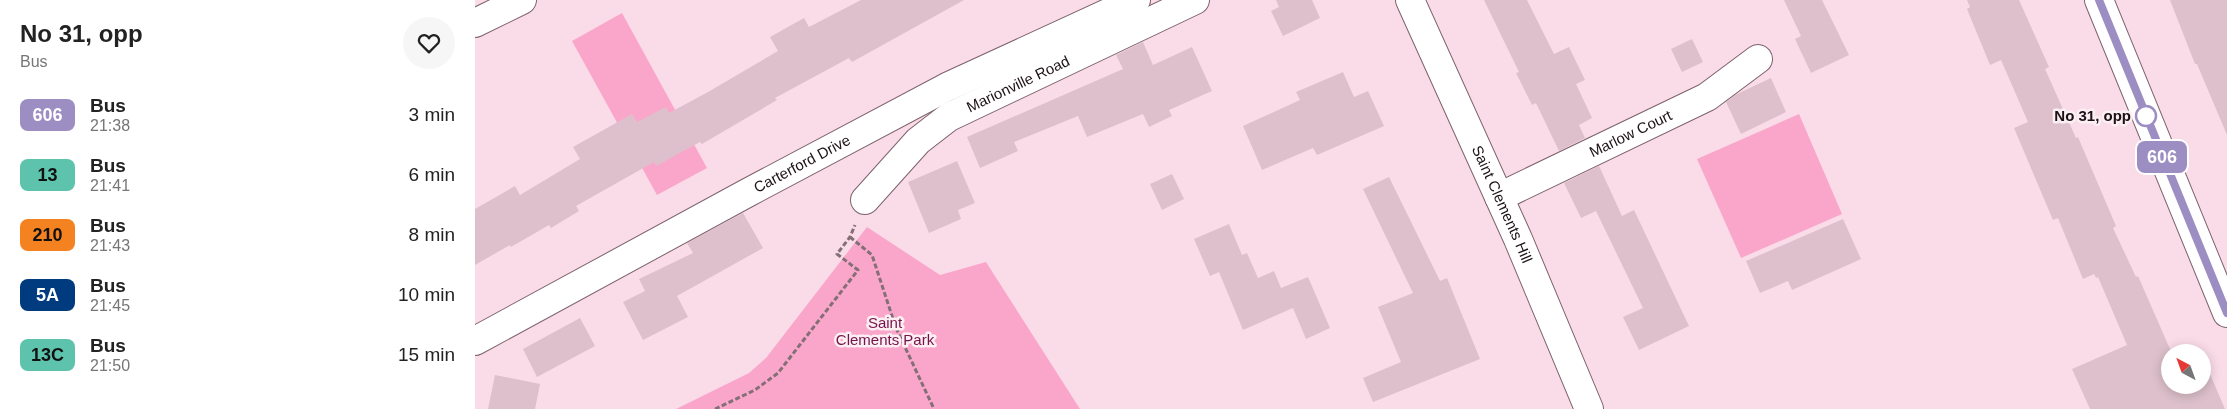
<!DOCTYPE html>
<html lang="en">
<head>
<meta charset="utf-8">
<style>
  body { margin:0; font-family:Arial,sans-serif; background:#f6f6f6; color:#222; height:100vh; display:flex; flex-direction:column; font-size:19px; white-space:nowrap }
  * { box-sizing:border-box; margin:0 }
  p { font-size:16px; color:#767676 }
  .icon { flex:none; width:28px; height:28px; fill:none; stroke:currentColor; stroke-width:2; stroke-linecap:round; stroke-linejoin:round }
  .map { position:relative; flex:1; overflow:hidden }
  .drawer { display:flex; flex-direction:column; background:#fff; width:475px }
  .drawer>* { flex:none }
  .badge { padding:0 10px; border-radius:8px; font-size:18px; line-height:32px }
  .needle { width:32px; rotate:319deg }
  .buttons { position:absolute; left:1686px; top:344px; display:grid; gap:10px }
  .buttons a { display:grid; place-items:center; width:50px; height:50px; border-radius:50%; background:#fff; box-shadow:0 2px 12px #0003; font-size:25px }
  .map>.badge { position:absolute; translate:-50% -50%; box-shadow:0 0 0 2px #fff }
  .round { display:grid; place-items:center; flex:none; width:52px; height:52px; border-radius:26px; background:#f6f6f6 }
  .overview { display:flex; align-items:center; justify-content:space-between; height:85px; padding:0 20px }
  h1 { font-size:24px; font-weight:700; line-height:38px }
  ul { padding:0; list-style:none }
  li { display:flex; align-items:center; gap:15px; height:60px; padding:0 20px }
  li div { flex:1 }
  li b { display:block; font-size:19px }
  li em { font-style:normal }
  li .badge { min-width:55px; font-weight:700; text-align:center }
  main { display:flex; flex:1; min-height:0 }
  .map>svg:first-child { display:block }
  .green { fill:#faa6ca }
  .building { fill:#ddc0cb }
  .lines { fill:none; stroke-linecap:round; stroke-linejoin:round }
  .minor-casing { stroke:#7c626c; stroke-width:30 }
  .secondary-casing { stroke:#7c626c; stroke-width:30 }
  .trunk-casing { stroke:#7c626c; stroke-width:30 }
  .path { stroke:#836f76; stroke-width:3; stroke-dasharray:5 2.5; stroke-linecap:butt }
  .minor { stroke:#fff; stroke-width:28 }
  .secondary { stroke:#fff; stroke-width:28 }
  .trunk { stroke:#fff; stroke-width:28 }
  .line-casing { stroke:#fff; stroke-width:11 }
  .line { stroke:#9c8dc3; stroke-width:8 }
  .stop-dot { fill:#fff; stroke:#9c8dc3; stroke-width:2.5 }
  .labels { text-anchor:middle; stroke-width:5; stroke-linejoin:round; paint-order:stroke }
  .street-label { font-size:15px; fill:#1c1115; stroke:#fbeff3 }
  .stop-label { font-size:15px; font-weight:bold; fill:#1c1115; stroke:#fbeff3; text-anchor:end }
  .park-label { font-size:15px; fill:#77124a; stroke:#fbeff3 }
</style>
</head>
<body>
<main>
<section class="drawer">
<div class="overview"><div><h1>No 31, opp</h1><p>Bus</p></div><a class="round"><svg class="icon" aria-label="heart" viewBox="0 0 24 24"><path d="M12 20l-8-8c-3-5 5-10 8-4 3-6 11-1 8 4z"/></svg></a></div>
<ul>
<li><span class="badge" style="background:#9c8dc3;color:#fff">606</span><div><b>Bus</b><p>21:38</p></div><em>3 min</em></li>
<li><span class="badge" style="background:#5dc3ad;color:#111">13</span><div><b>Bus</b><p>21:41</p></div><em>6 min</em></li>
<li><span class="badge" style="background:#f58220;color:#111">210</span><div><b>Bus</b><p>21:43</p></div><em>8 min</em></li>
<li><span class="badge" style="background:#003b80;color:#fff">5A</span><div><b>Bus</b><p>21:45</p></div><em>10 min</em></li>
<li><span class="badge" style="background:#5dc3ad;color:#111">13C</span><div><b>Bus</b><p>21:50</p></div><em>15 min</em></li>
</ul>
</section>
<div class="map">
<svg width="1752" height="409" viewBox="0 0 1752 409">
  <rect width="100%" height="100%" fill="#fadce8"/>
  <!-- green -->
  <g class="green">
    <path d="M147,13l85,155 -50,27 -85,-154z"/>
    <path d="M1324,114l43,100 -101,44 -44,-99z"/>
    <path d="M392,227l73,48 46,-13 94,147h-404l73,-36 17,-15z"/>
  </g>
  <!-- building -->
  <g class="building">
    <path d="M386,0h103l-112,62 -3,-4 -74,40 2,2 -75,44 -2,-2 -44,24 -2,-4 -78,44 3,5 -28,17 -2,-3 -38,22 -1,-2 -35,20v-56l40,-23 5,9 60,-36 -7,-12 59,-33 5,8 29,-15 3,6 39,-21 70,-41 -8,-14 34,-19 5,9z"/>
    <path d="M801,0h36l8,18 -37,18 -12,-25 8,-4z"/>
    <path d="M1009,0h43l27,54 15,-7 16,33 -9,4 16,34 -13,7 6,13 -26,13 -23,-48 -4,2 -16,-32 3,-1z"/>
    <path d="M1309,0h38l27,55 -38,18 -16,-34 6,-3z"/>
    <path d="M1492,0h52l30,67 -4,2 31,69 2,-1 38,89 -3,2 23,49 2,-1 32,73v36h33v-8l7,-3 15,35h-135l-18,-40 55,-24 -29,-68 -2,1 -2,-4 -11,5 -25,-61 -5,2 -39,-92 14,-6 -27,-62 -11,5 -23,-56 3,-2z"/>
    <path d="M1695,0h57v135l-30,-71h-2z"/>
    <path d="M1217,39l11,23 -21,10 -11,-23z"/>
    <path d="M668,42l10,23 39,-18 20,44 -43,19 3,6 -23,11 -6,-13 -56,23 -9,-21 -64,26 4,9 -38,17 -13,-31 156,-68 -7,-14z"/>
    <path d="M868,72l11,25 14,-6 16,35 -67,29 -4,-7 -51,22 -19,-44 57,-26 -4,-8z"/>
    <path d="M1296,78l15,34 -45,22 -15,-32 9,-7z"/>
    <path d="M482,161l18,42 -17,7 3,9 -32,14 -21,-51z"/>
    <path d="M1124,166l23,50 12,-6 55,116 -50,24 -16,-33 20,-9 -47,-97 -15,7 -17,-35z"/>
    <path d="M697,174l12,25 -22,11 -12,-26z"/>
    <path d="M914,177l51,104 7,-3 33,81 -107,43 -10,-24 38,-16 -23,-55 35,-14 -50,-104z"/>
    <path d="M268,213l20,35 -86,48 11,21 -45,23 -20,-38 22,-11 -6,-12 54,-26 -6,-10z"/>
    <path d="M1368,219l18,40 -69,31 -4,-9 -28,12 -14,-32z"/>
    <path d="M754,224l13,31 5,-2 11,25 16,-7 7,17 27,-11 22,51 -24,11 -13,-31 -50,22 -24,-58 -9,4 -16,-37z"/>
    <path d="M105,318l15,28 -58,31 -14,-28z"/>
    <path d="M20,375l45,9 -5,25h-47z"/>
  </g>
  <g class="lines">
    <defs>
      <g id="minor">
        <path id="s1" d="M935,0l108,239 71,170"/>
        <path id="s2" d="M1024,197l208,-100 51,-38"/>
        <path id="s3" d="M390,200l53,-59 31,-24 246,-117"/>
        <path id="s4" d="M0,341l274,-149 198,-105 189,-87"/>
      </g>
      <path id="secondary" d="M1624,0l128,313"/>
      <path id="trunk" d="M0,23l47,-23"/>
    </defs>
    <!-- minor casing -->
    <use href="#minor" class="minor-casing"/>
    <!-- secondary casing -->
    <use href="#secondary" class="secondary-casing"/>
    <!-- trunk casing -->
    <use href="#trunk" class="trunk-casing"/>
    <!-- path -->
    <g class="path">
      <path d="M375,237l22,18 24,73 38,81"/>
      <path d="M240,409l40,-19 23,-17 80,-103 -21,-16 13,-17 5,-12"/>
    </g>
    <!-- minor -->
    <use href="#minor" class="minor"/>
    <!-- secondary -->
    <use href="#secondary" class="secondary"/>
    <!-- trunk -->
    <use href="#trunk" class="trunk"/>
  </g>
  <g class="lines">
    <defs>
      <path id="line" d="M1624,0l128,313"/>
    </defs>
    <!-- line casing -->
    <use href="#line" class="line-casing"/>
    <!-- line -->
    <use href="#line" class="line"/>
  </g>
  <!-- markers -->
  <circle class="stop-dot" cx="1671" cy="116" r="10"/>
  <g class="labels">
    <!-- street labels -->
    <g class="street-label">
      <text dy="5" stroke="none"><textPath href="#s3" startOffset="195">Marionville Road</textPath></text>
      <text dy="5" stroke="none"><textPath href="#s2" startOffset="146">Marlow Court</textPath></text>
      <text dy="5" stroke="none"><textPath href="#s4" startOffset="372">Carterford Drive</textPath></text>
      <text dy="5" stroke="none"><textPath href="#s1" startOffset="224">Saint Clements Hill</textPath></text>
    </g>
    <!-- stop labels -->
    <g class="stop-label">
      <text x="1656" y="121">No 31, opp</text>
    </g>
    <!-- park labels -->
    <g class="park-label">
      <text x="410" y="328">Saint<tspan x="410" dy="17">Clements Park</tspan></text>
    </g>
  </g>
</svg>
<div class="buttons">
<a><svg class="needle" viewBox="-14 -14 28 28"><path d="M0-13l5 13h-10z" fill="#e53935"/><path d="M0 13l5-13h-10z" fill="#767676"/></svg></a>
</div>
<b class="badge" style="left:1687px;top:157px;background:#9c8dc3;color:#fff">606</b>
</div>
</main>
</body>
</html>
